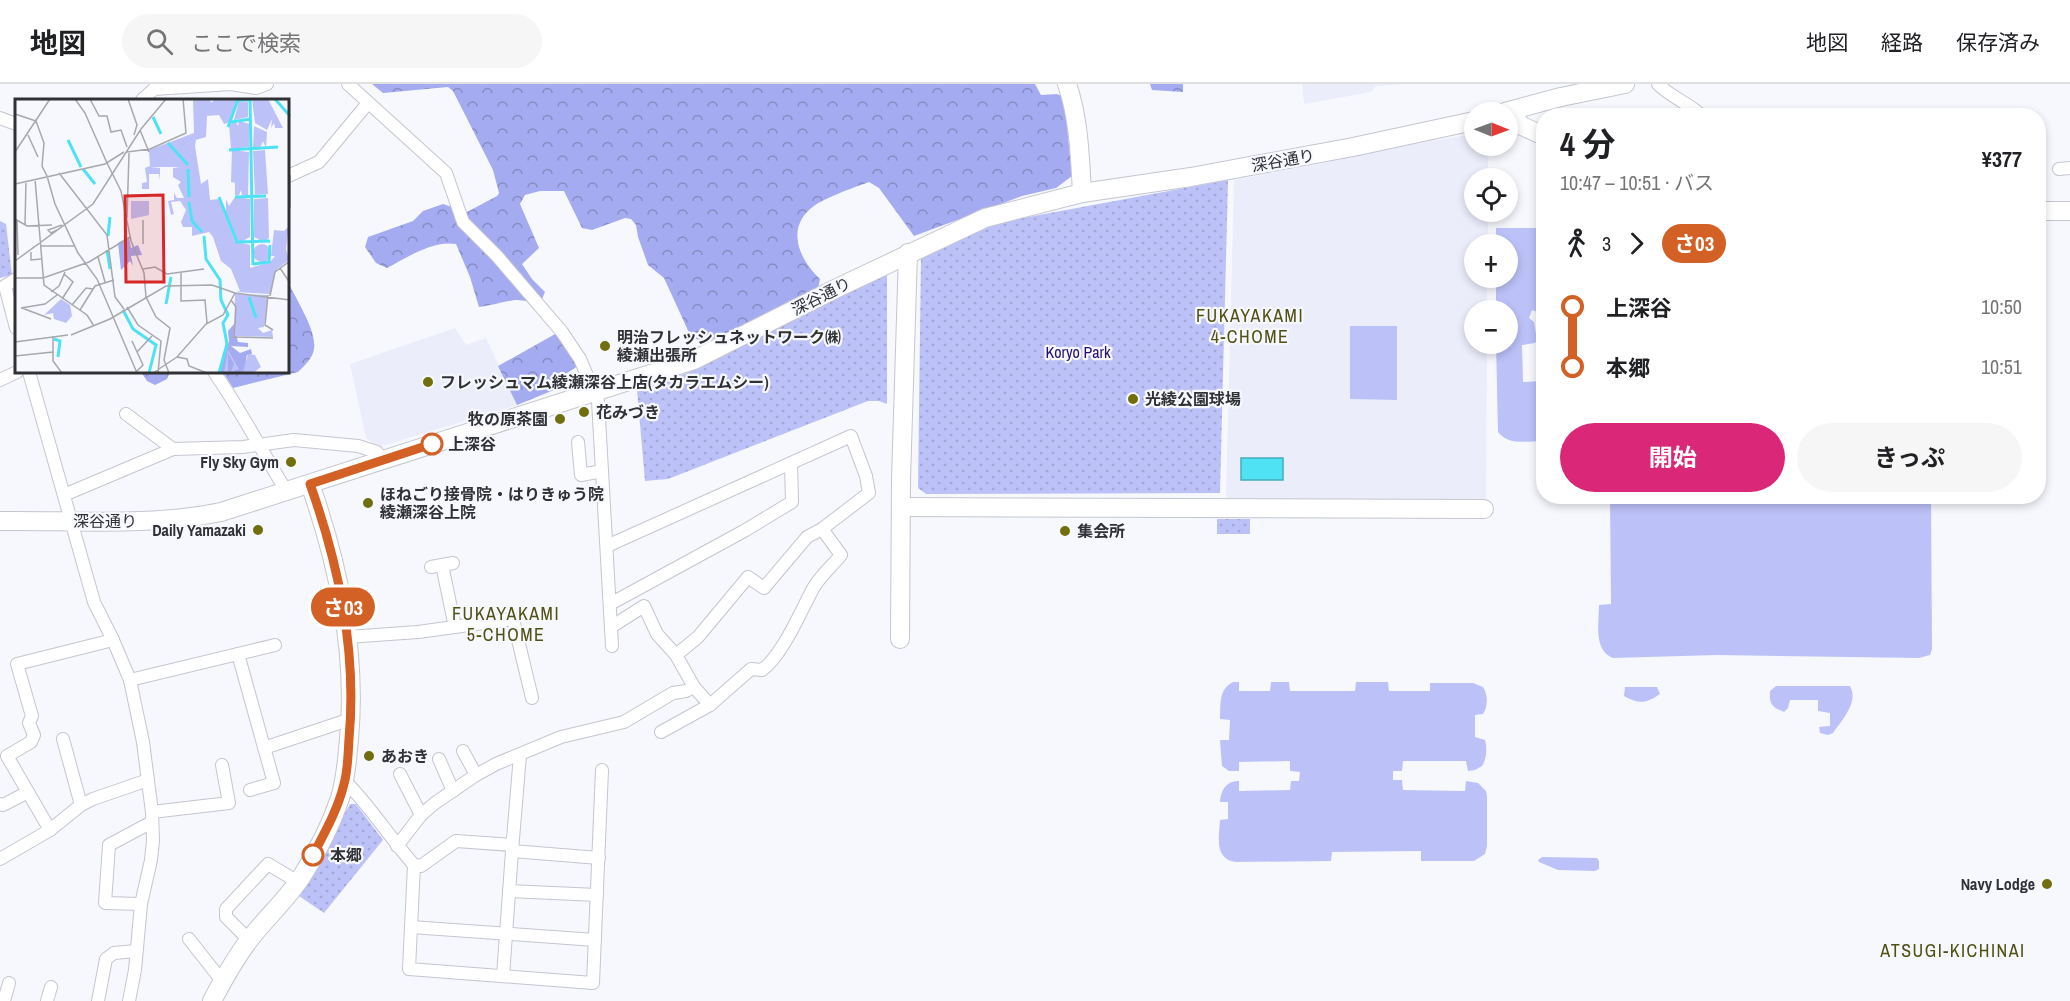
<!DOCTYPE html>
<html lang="ja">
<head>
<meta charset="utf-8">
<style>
  body { margin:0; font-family:"Archivo Narrow","Noto Sans JP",sans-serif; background:#f6f6f6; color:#202124; height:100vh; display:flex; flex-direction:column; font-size:22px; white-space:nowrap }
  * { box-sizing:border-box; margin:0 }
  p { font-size:20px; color:#757577 }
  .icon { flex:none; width:33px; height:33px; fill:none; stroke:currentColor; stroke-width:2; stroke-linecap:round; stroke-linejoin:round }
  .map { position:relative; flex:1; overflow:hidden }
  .side { position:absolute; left:1536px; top:24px; width:510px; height:396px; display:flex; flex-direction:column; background:#fff; border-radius:24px; box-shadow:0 3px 9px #0003 }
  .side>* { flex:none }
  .badge { padding:0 12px; border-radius:20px; font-size:21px; line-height:39px }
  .needle { width:39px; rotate:91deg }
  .fabs { position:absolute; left:1464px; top:18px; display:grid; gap:12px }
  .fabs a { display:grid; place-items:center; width:54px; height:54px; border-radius:50%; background:#fff; box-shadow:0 3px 9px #0003; font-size:30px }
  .map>.badge { position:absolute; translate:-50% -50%; box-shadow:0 0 0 3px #fff }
  .legs { display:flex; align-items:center; gap:9px; height:66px; padding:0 24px; font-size:20px }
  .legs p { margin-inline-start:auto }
  .overview { display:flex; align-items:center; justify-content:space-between; height:102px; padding:0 24px }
  h1 { font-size:33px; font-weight:700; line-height:45px }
  .cta { display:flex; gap:12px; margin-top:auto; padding:12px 24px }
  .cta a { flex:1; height:69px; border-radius:36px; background:#db2777; color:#fff; font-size:24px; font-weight:700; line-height:69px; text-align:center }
  .cta a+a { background:#f6f6f6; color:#202124 }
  ul { padding:0 24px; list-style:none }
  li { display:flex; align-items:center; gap:21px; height:60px; font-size:22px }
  li i { display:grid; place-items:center; width:9px; height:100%; margin:0 8px; background:currentColor }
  li i::after { content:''; width:15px; height:15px; margin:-8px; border:4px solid; border-radius:50%; background:#fff }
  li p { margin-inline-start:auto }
  li:first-child i { background:linear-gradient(#0000 50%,currentColor 0) }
  li:last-child i { background:linear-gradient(currentColor 50%,#0000 0) }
  header { display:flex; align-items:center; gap:36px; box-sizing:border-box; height:84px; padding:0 30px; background:#fff; border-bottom:2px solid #e0e0e0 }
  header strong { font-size:28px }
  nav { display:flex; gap:33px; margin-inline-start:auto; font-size:21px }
  .search { width:420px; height:54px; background:#f6f6f6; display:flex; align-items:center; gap:15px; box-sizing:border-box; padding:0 21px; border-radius:33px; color:#757577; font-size:22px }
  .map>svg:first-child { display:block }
  .built { fill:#ebedfb }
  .grass { fill:#bcc2f8 }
  .forest { fill:url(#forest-crowns) }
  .park { fill:url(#park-dots) }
  .water { fill:#4ee2f4; stroke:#45adbb; stroke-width:1.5 }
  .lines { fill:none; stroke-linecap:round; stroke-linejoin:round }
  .street-casing { stroke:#c4c6d0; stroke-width:14 }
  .secondary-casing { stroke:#c4c6d0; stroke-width:20 }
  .street { stroke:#fff; stroke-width:12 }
  .secondary { stroke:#fff; stroke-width:18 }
  .line-1-casing { stroke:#fff; stroke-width:14 }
  .line-1 { stroke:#d36024; stroke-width:9 }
  .poi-dot { fill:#706e0e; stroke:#f7f8fe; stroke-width:2 }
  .stop-1-dot { fill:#fff; stroke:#d36024; stroke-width:3 }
  .labels { text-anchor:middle; stroke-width:4.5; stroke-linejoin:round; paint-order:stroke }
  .street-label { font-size:16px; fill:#303135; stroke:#f7f8fe }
  .poi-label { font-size:16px; font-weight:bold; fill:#303135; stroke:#f7f8fe; text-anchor:start }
  .park-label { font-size:16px; fill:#230f74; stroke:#f7f8fe }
  .stop-label { font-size:16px; font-weight:bold; fill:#303135; stroke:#f7f8fe; text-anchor:start }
  .neighbourhood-label { font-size:18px; letter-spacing:1.5px; fill:#515013; stroke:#f7f8fe }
  .inset-river { fill:none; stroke:#4ee2f4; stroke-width:3 }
  .inset-road { fill:none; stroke:#a7a8ae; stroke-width:1.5 }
  .view { fill:#d62828; fill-opacity:0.15; stroke:#d62828; stroke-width:3 }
  .inset-edge { fill:none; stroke:#303135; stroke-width:3 }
</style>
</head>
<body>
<header>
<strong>地図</strong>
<div class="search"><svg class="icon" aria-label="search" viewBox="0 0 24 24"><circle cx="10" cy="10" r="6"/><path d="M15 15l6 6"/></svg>ここで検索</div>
<nav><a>地図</a><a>経路</a><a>保存済み</a></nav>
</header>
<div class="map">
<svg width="2070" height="917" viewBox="0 0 2070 917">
  <defs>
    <pattern id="forest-crowns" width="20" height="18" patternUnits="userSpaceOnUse" patternTransform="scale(1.5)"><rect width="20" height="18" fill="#a4abf0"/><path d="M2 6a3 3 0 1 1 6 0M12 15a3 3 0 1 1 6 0" fill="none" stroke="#868cc3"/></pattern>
    <pattern id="park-dots" width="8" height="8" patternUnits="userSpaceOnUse" patternTransform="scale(1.5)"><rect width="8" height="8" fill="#bcc2f8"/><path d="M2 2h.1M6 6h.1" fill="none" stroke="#a2a7d5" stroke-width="1.8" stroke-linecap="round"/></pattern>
  </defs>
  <rect width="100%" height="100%" fill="#f7f8fe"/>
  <!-- built -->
  <g class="built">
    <path d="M1302,0h101l-27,2 -5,6 -67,12z"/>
    <path d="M1474,50v12h14v32h-14v34h14v32h-14v34h13v32h-13v34h13l-1,157 -258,-3 -2,-3 8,-315 94,-18 39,-11z"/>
    <path d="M455,244l11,17 20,-7 31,67 -138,42 -13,-9 -16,-74z"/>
  </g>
  <!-- grass -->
  <g class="grass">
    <path d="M1496,144h47v86l-11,-4 -3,8 5,4 3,18 -2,3 -13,2 1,37 20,-1v60c-16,0 -34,5 -45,-9l-2,-88h12v-34h-12v-32h12v-34h-12z"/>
    <path d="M1350,242h47v74l-47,-1z"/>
    <path d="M1610,413h321l1,152 -2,6 -11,3 -202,-3 -104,3c-20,-8 -14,-35 -14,-53l12,-1z"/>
    <path d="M1233,598h6v9h31l1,-9h18l1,9h65l1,-9h32l1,9h41v-8h43l10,4c5,7 5,20 0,27l-8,1v22l10,3c2,7 2,19 -3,26l-7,4 -7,1 -2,-10h-63l-1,10h-9v9h9l1,10 62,1 1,-10 12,2 8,8 1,5v50l-2,8 -11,7h-53v-10l-89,1 -1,9 -95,1c-22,-3 -17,-25 -16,-42l8,-1v-17h-8c1,-12 6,-21 19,-21v10l51,-1 1,-9h8l1,-9 -10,-1v-10l-51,1v9h-10l-7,-5 -2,-26h9l1,-20 -10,-1c1,-15 -2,-29 13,-37z"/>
    <path d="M1776,602h74c9,16 -8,34 -17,47l-5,2 -8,-2 -1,-6 11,-1v-13l-12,-2v-11h-28l-2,8 -4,4c-12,-5 -15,-8 -14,-21z"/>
    <path d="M1625,603h32l3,7c-14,10 -22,10 -36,2z"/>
    <path d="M1542,773l55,1 2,3v8l-4,2 -37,-1 -19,-8 -1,-2z"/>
  </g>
  <!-- forest -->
  <g class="forest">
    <path d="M372,0h663l6,11 16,-1 7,3 8,79 -16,12 -34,8 -108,40 -35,-48 -10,-6c-16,6 -49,17 -60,28 -23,22 -8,51 11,69l-2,10 -99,48 -15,5 -13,-5 -27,-59 -16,-13 -10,-28 -2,-12 -5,-6 -6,-1 -33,12 -10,-2 -18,-37h-24l-15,4 -5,9 19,44 -17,16 10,15 13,13 -3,7c-11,5 -13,2 -24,1 -10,0 -27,6 -39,7l-9,-30 -14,-33c-23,-4 -48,13 -69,24l-11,-5 -11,-16 3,-10 45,-16 10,-10 20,-7 24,8 30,-16 2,-3 -6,-23 -40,-79 -5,-4 -65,6z"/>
    <path d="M1150,0h33v8l-31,-2z"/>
    <path d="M288,198c8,17 29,49 26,67 -1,9 -10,17 -16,23l-65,16 -10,-16h65z"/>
    <path d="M557,249l21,33 -23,15 -3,4 2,5 -37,15 -19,-39z"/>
    <path d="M141,288h29l-3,7 -12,6 -8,-4z"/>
  </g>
  <!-- park -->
  <g class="park">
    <path d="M1228,96l-8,313 -294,1 -8,-6 3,-231 48,-25 32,-10z"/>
    <path d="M0,137l6,3 6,51 -12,3z"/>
    <path d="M887,189v131l-8,-3h-11l-200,78 -23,2 -8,-91 50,-17z"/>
    <rect x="1217" y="435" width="33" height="15"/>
    <path d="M350,720h6l27,36 -59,73 -25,-17z"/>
  </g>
  <!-- water -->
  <rect class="water" x="1241" y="374" width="42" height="22"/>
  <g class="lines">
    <defs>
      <g id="street">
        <path d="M348,0l98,89 17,49 34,34 65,76 18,27 18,42 14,245"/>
        <path d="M1658,0c12,13 31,19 44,32"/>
        <path d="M142,16l12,-11 77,-5 25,4 11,-4"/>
        <path d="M0,34l16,6"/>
        <path d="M2059,85l11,-1"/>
        <path d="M288,92l31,-14 49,-59"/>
        <path d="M5,202l11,42"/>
        <path d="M5,202l11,-7"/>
        <path d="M29,288l65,230 19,38 17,40 13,62 9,70 1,29 -2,19 -10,44 -6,66 -6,31"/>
        <path d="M214,288c27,38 48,80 73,120"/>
        <path d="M0,296l17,-8"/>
        <path d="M126,330l47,35 70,-2 51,-7 64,6 19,6 4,8"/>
        <path d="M578,358l3,33 21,-4"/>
        <path d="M64,411l109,-46"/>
        <path d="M607,462l244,-110 15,40 3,17 -47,36 -15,8 -43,51 -16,-11 -50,60 -22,18"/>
        <path d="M442,481l13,62"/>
        <path d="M431,483l22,-4"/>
        <path d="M610,520l134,-73 48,-29 -1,-39"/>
        <path d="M611,543l33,-21 13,28 19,21 18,32 16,18"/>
        <path d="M347,553l71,-5 95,-13 19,79"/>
        <path d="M238,570l36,129 -24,7"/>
        <path d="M130,596l145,-35"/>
        <path d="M661,648l49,-27 41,-36 11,1c21,-15 39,-60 52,-83 7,-12 19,-22 27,-32l-19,-26"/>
        <path d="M63,655l18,66"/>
        <path d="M264,664l87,-29"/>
        <path d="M463,667l13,24"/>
        <path d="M520,671l-8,96 87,7"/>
        <path d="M439,675l14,32"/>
        <path d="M400,690l21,41"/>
        <path d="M345,697c26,26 45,57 69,84l-5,104 184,14 9,-213"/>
        <path d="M0,720l3,1 25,-13"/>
        <path d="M152,728l77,-9 -7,-38"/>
        <path d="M50,746l-43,-74 24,-14 3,-7 -5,-12 3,-7 -15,-52 96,-24"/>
        <path d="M397,762l24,-31 14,-12 41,-28 20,-11 65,-27 63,-15 49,-29 13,-2 8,-4"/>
        <path d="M0,775l50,-29 31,-25 12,-6 55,-19"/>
        <path d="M414,781l7,1 35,-25 56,4"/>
        <path d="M509,807l88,4"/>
        <path d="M141,820l-36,-1 4,-58 43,-23"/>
        <path d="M411,843l184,13"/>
        <path d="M189,855l33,42"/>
        <path d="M249,856l-23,-23v-8l42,-45 30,18"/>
        <path d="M503,892l9,-125"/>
        <path d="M4,917l5,-18"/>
        <path d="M47,917l4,-14"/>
        <path d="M98,917l8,-42 8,-6 22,-2"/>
      </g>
      <g id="secondary">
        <path d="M1067,0c12,35 13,73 15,109"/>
        <path d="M1505,28l56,-15 64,-13"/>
        <path d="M1508,28l14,14 22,10"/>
        <path d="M2038,127h32"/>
        <path d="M901,423l583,2"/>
        <path d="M0,437c73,-1 148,6 221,-9l473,-152 141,-71 150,-71 97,-25 109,-16 162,-30 121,-26"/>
        <path d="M900,555l1,-159 7,-227"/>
        <path d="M212,917c12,-23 24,-45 41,-66 16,-20 35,-37 49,-59 15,-24 29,-51 38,-78 6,-19 7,-39 9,-59 8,-86 -10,-173 -39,-255"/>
      </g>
    </defs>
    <!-- street casing -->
    <use href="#street" class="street-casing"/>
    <!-- secondary casing -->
    <use href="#secondary" class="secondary-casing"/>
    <!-- street -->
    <use href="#street" class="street"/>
    <!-- secondary -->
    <use href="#secondary" class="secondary"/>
  </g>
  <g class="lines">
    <defs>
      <path id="line-1" d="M313,771c12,-23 25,-46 31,-71 4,-14 4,-30 5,-45 8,-86 -10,-174 -39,-255l122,-40"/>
    </defs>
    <!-- line-1 casing -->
    <use href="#line-1" class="line-1-casing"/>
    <!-- line-1 -->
    <use href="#line-1" class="line-1"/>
  </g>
  <!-- markers -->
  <g class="poi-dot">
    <circle cx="605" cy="262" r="6"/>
    <circle cx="428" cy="298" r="6"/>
    <circle cx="1133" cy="315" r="6"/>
    <circle cx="584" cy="328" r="6"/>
    <circle cx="560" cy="335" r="6"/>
    <circle cx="291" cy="378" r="6"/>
    <circle cx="368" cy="419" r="6"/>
    <circle cx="258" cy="446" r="6"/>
    <circle cx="1065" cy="447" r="6"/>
    <circle cx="369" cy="672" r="6"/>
    <circle cx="2047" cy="800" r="6"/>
  </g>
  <g class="stop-1-dot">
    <circle cx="432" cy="360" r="10"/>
    <circle cx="313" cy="771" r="10"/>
  </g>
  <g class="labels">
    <!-- street labels -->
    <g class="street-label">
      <text transform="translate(1283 76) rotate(-10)" y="6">深谷通り</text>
      <text transform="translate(821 212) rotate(-27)" y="6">深谷通り</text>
      <text x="105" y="443">深谷通り</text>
    </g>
    <!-- poi labels -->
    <g class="poi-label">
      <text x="617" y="259">明治フレッシュネットワーク㈱<tspan x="617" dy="18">綾瀬出張所</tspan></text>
      <text x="440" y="304">フレッシュマム綾瀬深谷上店(タカラエムシー)</text>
      <text x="1145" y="321">光綾公園球場</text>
      <text x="596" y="334">花みづき</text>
      <text x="548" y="341" text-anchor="end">牧の原茶園</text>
      <text x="279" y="384" text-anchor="end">Fly Sky Gym</text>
      <text x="380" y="416">ほねごり接骨院・はりきゅう院<tspan x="380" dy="18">綾瀬深谷上院</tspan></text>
      <text x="246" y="452" text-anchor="end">Daily Yamazaki</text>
      <text x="1077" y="453">集会所</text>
      <text x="381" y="678">あおき</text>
      <text x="2035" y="806" text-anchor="end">Navy Lodge</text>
    </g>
    <!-- park labels -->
    <g class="park-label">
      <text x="1078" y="274">Koryo Park</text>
    </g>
    <!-- stop labels -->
    <g class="stop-label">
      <text x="448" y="366">上深谷</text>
      <text x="330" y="777">本郷</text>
    </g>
    <!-- neighbourhood labels -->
    <g class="neighbourhood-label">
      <text x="1250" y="238">FUKAYAKAMI<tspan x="1250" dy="21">4-CHOME</tspan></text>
      <text x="506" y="536">FUKAYAKAMI<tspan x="506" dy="21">5-CHOME</tspan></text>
      <text x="1953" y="873">ATSUGI-KICHINAI</text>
    </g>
  </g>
  <!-- overview -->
  <g transform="translate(15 15)">
    <rect width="274" height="274" fill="#f7f8fe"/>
    <path d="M178,0h17l1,4 4,-4h23l-8,23 -6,2 -5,-9 -12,1 -1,21 -10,3 -1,6 6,38 7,-5 2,21 9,-1 16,42 15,4v23l20,-6 5,-6h-4l3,-26 10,1 5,-5 -3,23 3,11 -13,10 -6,24 -34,-2 4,-1 -9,-22 -10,-8 -8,-24 -4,-5 -17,4v-9h-9l-2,-5 5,-12 -6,-9 -9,1 3,12 -3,1 -3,-14 6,-1v-7l3,5h7l-6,-13 3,-3 -8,-5v-9l7,-1h-30l10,1v12l-1,-6h-10v15h-7v-6l5,-1 -2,-14 5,-2 -1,-16 45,-17zM237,0h16l15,29h-8l-1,-5 -3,5 1,-9 -5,11 -12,-7zM224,2l9,1v15l-14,3zM224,22l10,3v23l-18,2 -2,-25 7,-2 2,4zM239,27l13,6 -1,16 -3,-7 -3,7 -7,-1zM217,51l17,2 -1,44 -6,-1 -1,-5 -2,5h-4v-12l-4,-1zM250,51l3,44 -13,1 -2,-44zM220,98l15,2v38l-9,5 -5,-3 -10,-27v-13l3,7zM253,99l1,40 -5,4 -10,-5v-38zM116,102h18v14l-18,4zM238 154a9 9 0 1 1 18 0a9 9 0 1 1-18 0ZM212,248l19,14 2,-7 7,1 6,12 -8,6h-34z" fill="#bcc2f8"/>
    <path d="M114,138l2,11 7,-3 4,10 -11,1 2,10 -3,-5 -9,9 -3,-27zM219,225l4,18 10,1v4l-17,-1 9,7 11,-4 1,5 -5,1 -4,18h-15v-20l6,11 -3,8 8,-3 -11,-19 -4,23h-5l10,-32 -1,-10z" fill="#a4abf0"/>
    <path d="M220,195l33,1 -4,32 -6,1 5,5 9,-3 1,7 -39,-1zM46,200l9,6 2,11 -6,7 -12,-4 -1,-6 -9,2z" fill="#bcc2f8"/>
    <path class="inset-river" d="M235,0l3,166M260,0l15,17M138,18l8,17M216,23l20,-3M213,28l10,-27h12M53,41l13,27M153,44l20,22M214,51l49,-3M68,70l12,15M173,70l1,28M204,98l18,45 33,-1M220,98l31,-1M174,103l3,19 10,11M93,137l2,-19M189,137l2,23 14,21 1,20 7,15 -5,8 4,21 -8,29M92,151l3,19M238,165l16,-2 1,-17M234,198l7,21M151,205l5,-27M108,211l10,19 23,16 -7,28M39,240l6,2 -2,16"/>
    <path class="inset-road" d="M60,0l10,14 22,50M75,0l9,17h8l4,16 10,-2 6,17M113,0l9,26 -3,10M0,15l21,7M21,22l8,22 -2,23 5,10M125,31l9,22M13,36l10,22M0,53l35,-53M112,53l23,-3 36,-16 -3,-34M92,64l14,28 10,50 13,32 2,24 10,20 14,11 -6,32 5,13M44,74l48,62 8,62 9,12M275,76v33M32,77l8,28 23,49 19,26 40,94M20,80l9,106 43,30 7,11M0,85l90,-20 19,-12M112,119l2,-65M0,120l12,7 25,-1M2,121l1,35M128,121v24M10,126l1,-44M42,131l-6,3 -3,-3 14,-5M26,147h33M16,153v8l10,-1M83,158l7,25M0,162l78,-57 48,-75 25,-30M265,169l10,15M128,170l12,-2 12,7 37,-5M166,174v28l24,-1 2,23M0,179h28l46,-16 41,-25M36,193l8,-6 6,-14M253,196l-3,30 8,5M255,197l5,-24 15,-11M47,200l11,-17 -9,-8M216,201l5,7 -2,30 39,1M57,206l14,-17 7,1M112,208l11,18 23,16 -3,32M6,209l24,-4 12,-9M7,209l29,11M65,211l15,-24 19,-6M56,236l39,-16 56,-33 46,-1 23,8M38,237v25l9,12M117,242l11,24 -6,6M0,243l53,-7M122,253l15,-16M0,257l38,-4M162,258l10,2 2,7 18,7M138,274l24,-16 29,-33 17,-9 12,-22 55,7"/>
    <path class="view" d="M148,96l1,87h-38l-1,-86z"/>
    <rect width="274" height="274" class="inset-edge"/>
  </g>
</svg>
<div class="fabs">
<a><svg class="needle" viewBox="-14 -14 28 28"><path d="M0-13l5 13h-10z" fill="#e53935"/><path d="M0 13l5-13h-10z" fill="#757577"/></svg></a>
<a><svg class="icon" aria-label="locate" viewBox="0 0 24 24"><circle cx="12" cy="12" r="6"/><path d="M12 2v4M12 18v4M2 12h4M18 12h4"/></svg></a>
<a>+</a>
<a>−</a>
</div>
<b class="badge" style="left:343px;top:523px;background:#d36024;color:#fff">さ03</b>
<section class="side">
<div class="overview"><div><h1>4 分</h1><p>10:47 – 10:51 · バス</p></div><b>¥377</b></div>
<div class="legs"><svg class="icon" aria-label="walk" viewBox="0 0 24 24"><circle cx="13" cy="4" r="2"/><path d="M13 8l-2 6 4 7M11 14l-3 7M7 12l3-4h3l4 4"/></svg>3<svg class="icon" aria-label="forward" viewBox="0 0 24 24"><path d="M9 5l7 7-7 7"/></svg><b class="badge" style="background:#d36024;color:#fff">さ03</b></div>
<ul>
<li><i style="color:#d36024"></i><b>上深谷</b><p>10:50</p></li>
<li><i style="color:#d36024"></i><b>本郷</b><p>10:51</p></li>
</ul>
<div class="cta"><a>開始</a><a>きっぷ</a></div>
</section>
</div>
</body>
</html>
